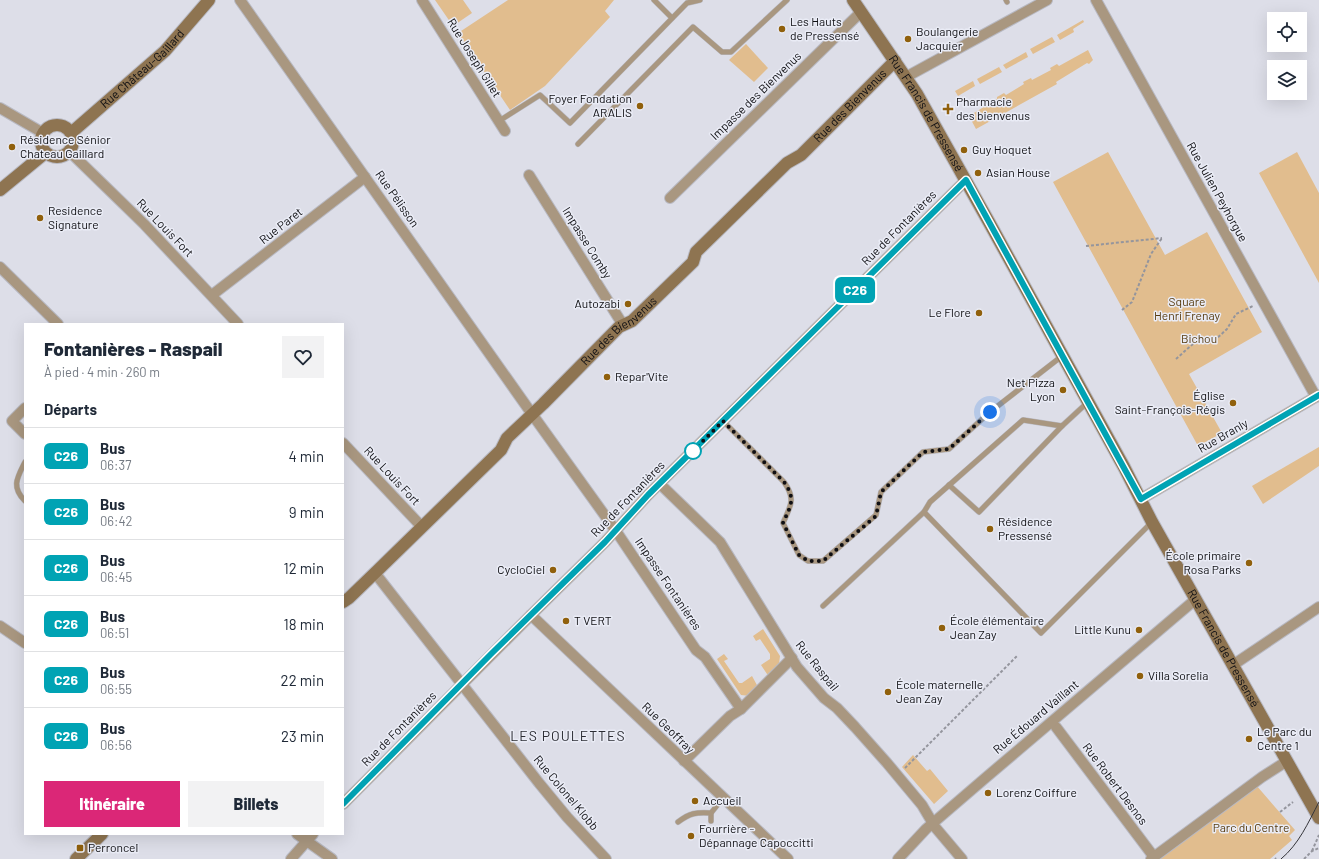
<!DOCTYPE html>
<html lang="fr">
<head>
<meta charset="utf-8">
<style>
  body { margin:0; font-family:Barlow,sans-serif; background:#f2f2f3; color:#1f2937; height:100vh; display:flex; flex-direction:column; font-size:15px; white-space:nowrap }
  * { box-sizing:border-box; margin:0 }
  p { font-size:13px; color:#747a83 }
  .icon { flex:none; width:22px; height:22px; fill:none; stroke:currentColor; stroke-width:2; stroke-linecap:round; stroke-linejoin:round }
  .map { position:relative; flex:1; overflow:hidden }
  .side { position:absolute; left:24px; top:323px; width:320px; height:512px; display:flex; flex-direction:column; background:#fff; border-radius:0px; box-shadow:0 4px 16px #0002 }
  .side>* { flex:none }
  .badge { padding:0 8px; border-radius:6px; font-size:14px; line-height:26px }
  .tools { position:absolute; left:1267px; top:12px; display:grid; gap:8px }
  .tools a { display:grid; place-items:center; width:40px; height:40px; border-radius:0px; background:#fff; box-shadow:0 4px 16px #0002; font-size:20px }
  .you { position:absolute; width:20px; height:20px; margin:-10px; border:3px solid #fff; border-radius:50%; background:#1a73e8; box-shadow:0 0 0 6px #1a73e833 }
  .map>.badge { position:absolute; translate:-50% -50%; box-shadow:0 0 0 2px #fff }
  h2 { padding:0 20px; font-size:15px; line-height:36px }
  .round { display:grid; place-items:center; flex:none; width:42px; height:42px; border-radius:0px; background:#f2f2f3 }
  .head { display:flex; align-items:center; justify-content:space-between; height:68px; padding:0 20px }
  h1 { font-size:19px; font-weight:800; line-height:30px }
  .action { display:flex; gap:8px; margin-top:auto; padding:8px 20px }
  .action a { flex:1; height:46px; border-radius:0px; background:#db2777; color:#fff; font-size:16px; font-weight:800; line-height:46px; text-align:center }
  .action a+a { background:#f2f2f3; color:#1f2937 }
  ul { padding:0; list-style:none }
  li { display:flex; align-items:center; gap:12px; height:56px; padding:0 20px; border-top:1px solid #e0e1e3 }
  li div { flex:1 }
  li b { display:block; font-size:15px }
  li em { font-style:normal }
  li .badge { min-width:44px; font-weight:700; text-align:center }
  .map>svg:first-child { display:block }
  .green { fill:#e1bd8e }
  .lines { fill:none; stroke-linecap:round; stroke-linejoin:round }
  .lane-casing { stroke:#b8b9c2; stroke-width:6 }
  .street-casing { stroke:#b8b9c2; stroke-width:12 }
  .secondary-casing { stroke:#b8b9c2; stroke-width:14 }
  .path { stroke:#94959d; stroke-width:2; stroke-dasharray:3 2; stroke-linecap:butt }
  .lane { stroke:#a99780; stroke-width:5 }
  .street { stroke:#a99780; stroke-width:10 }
  .secondary { stroke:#8e7451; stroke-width:12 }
  .tram { stroke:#35353a; stroke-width:1 }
  .line-casing { stroke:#fff; stroke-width:9 }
  .line { stroke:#00a3b4; stroke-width:6 }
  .walk { stroke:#0f0f13; stroke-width:4; stroke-dasharray:0 7.2 }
  .poi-dot { fill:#90600c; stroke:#eaecf6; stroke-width:1.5 }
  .stop-dot { fill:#fff; stroke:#00a3b4; stroke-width:2 }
  .labels { text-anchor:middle; stroke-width:3; stroke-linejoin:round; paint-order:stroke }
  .poi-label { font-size:12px; fill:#0f0f13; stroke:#eaecf6; text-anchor:start }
  .street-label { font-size:12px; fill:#0f0f13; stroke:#eaecf6 }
  .park-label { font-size:12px; fill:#563a0d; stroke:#eaecf6 }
  .quarter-label { font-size:14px; letter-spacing:1px; fill:#2b2c33; stroke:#eaecf6 }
</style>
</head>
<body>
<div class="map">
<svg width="1319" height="859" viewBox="0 0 1319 859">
  <rect width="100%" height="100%" fill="#dddee8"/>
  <!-- green -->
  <g class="green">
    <path d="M435,0h28l9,13 -19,13z"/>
    <path d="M508,0h106l-9,11 5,6 -65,69 -35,24 -52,-77z"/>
    <path d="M1083,20l1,2 -11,7 1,3 -14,8 -3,-5z"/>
    <path d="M1052,37l3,5 -22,12 -3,-5z"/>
    <path d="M746,44l22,24 -14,14 -25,-22z"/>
    <path d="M1088,50l5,10 -4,4 -2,-1 -31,19 1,2 -81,45 -7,-13 28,-17v-2l7,-4 2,2 18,-11 -1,-2 8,-4 1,2 19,-10 -1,-2 7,-4 2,2z"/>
    <path d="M1026,52l2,5 -22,12 -3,-4z"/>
    <path d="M999,67l3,5 -22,12 -3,-5z"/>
    <path d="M973,81l2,5 -17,10 -3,-5z"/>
    <path d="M1108,152l57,103 42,-23 55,100 -73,42 33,59 -24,13 -145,-264z"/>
    <path d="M1297,152l22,41v90l-60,-110z"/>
    <path d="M1319,447v19l-56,38 -11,-18z"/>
    <path d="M763,629l17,27 -1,8 -10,13 -8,-12 9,-6v-5l-10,-15 -4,2 -3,-5z"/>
    <path d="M724,654l4,5 -4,2 15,22h3l10,-7 6,11 -8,9 -9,-1 -24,-36z"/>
    <path d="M913,755l14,16 3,-2 18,22 -14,13 -32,-37z"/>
    <path d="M1256,785l39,45 -6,6 3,4 -22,19h-110z"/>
  </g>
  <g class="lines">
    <defs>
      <g id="lane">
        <path d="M654,0l18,18"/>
        <path d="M1006,0l1,2"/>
        <path d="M499,121l41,-26 30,28 117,-120 13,-3"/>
        <path d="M578,144l115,-117 29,25h9l56,-52"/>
        <path d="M723,421l61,61c12,17 7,23 -1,41l16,32 9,6h15l53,-46 5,-23 42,-40 26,-3 41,-37 72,-56"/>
        <path d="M25,462c-8,16 -14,25 0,39"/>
        <path d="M949,485l30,27 83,-86"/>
        <path d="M924,512l117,121 111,-111"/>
        <path d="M823,606l101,-94 6,-10 93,-82 39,6 26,-24"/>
        <path d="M711,821v-8"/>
        <path d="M678,822c12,-9 18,-10 33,-9l12,-15"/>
      </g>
      <g id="street">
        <path d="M240,0l292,414 84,117 80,119 9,7 36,52"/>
        <path d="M422,0l83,131"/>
        <path d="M1096,0l220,397"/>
        <path d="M906,77l141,-77"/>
        <path d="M0,108l43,25"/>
        <path d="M70,152l74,72 94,100"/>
        <path d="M529,175l94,150"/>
        <path d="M670,198l191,-186"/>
        <path d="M0,267l58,57"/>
        <path d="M212,295l153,-118"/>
        <path d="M25,408l-13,13 13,13"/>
        <path d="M343,443l79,84"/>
        <path d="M660,484l60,58 77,125 27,31 13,10 18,19 32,36 35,42 13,22 27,32"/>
        <path d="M1141,499l178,-104"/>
        <path d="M375,573l164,210 28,34 39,42"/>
        <path d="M531,615l257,244"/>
        <path d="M0,626l25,17"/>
        <path d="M1233,665l86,-58"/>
        <path d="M1056,727l98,130"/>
        <path d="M684,761l46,-45 11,-7 51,-51"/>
        <path d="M343,804l188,-189 74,-73 43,-47 318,-315"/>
        <path d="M297,834l35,25"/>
        <path d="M291,859l22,-25"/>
        <path d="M898,859l28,-30 57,-49 213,-181"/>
        <path d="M1151,859l111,-82 25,-16"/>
      </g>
      <g id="secondary">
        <path id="s1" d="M853,0l64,94 73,130 134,243 28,55 167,296"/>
        <circle cx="57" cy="141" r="16"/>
        <path id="s2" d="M71,133l94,-82 44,-51"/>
        <path d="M0,190l45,-37"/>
        <path id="s3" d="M343,602l6,-4 30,-29 122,-119 6,-12 36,-34 76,-77 13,-6 61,-59 3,-10 91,-89 14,-8 94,-94"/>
        <path d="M76,859l26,-25"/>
      </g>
    </defs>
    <!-- lane casing -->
    <use href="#lane" class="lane-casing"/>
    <!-- street casing -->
    <use href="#street" class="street-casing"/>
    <!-- secondary casing -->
    <use href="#secondary" class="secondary-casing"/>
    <!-- path -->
    <g class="path">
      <path d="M1086,246l76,-8"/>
      <path d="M1122,310l10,-8 19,-48 11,-16"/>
      <path d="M1176,359l19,-17 19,-1 13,-12 9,-15 17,-8"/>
      <path d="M905,768l112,-112"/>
      <path d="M1280,812l13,-10"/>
      <path d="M1312,851l7,-16"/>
      <path d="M1275,858l1,1"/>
      <path d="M1304,859l8,-8 7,-3"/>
    </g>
    <!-- lane -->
    <use href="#lane" class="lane"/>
    <!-- street -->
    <use href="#street" class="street"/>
    <!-- secondary -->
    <use href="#secondary" class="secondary"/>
    <!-- tram -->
    <path class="tram" d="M1281,859c18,-15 27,-36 38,-57"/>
  </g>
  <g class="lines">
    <defs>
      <path id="line" d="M343,804l148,-150 114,-112 43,-47 318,-315 175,319 178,-104"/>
    </defs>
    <!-- line casing -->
    <use href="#line" class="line-casing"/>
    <!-- line -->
    <use href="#line" class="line"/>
    <!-- walk -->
    <path class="walk" d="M693,451l30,-30 61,61c12,17 7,23 -1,41l16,32 9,6h15l53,-45 5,-24 42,-40 26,-3 41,-37"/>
  </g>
  <!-- markers -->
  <g class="poi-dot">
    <circle cx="782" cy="29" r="4"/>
    <circle cx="908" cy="39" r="4"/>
    <circle cx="640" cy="106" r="4"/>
    <path d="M946 103h4v4h4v4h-4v4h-4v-4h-4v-4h4z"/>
    <circle cx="12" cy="147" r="4"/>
    <circle cx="964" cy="150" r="4"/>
    <circle cx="978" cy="173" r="4"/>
    <circle cx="40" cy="218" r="4"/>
    <circle cx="628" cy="304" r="4"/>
    <circle cx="979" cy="313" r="4"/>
    <circle cx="607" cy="377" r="4"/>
    <circle cx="1063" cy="390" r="4"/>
    <circle cx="1233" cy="403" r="4"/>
    <circle cx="990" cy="529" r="4"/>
    <circle cx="1249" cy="563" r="4"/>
    <circle cx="553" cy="570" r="4"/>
    <circle cx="566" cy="621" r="4"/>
    <circle cx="942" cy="628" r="4"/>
    <circle cx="1139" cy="630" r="4"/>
    <circle cx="1140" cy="676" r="4"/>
    <circle cx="888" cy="692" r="4"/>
    <circle cx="1249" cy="739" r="4"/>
    <circle cx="988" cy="793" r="4"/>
    <circle cx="695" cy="801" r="4"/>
    <circle cx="691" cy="836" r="4"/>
    <rect x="76" y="844" width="8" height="8" rx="2"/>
  </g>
  <circle class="stop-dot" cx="693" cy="451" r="8"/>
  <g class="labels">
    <!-- poi labels -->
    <g class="poi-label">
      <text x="790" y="26">Les Hauts<tspan x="790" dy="14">de Pressensé</tspan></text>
      <text x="916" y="36">Boulangerie<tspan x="916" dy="14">Jacquier</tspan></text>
      <text x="632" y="103" text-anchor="end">Foyer Fondation<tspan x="632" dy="14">ARALIS</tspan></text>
      <text x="956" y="106">Pharmacie<tspan x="956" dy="14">des bienvenus</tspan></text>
      <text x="20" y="144">Résidence Sénior<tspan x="20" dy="14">Chateau Gaillard</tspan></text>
      <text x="972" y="154">Guy Hoquet</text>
      <text x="986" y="177">Asian House</text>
      <text x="48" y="215">Residence<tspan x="48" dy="14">Signature</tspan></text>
      <text x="620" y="308" text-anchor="end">Autozabi</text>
      <text x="971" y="317" text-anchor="end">Le Flore</text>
      <text x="615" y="381">Repar'Vite</text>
      <text x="1055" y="387" text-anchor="end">Net Pizza<tspan x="1055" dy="14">Lyon</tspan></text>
      <text x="1225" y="400" text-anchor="end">Église<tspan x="1225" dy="14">Saint-François-Régis</tspan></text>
      <text x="998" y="526">Résidence<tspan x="998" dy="14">Pressensé</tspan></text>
      <text x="1241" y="560" text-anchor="end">École primaire<tspan x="1241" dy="14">Rosa Parks</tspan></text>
      <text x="545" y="574" text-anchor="end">CycloCiel</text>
      <text x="574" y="625">T VERT</text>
      <text x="950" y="625">École élémentaire<tspan x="950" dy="14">Jean Zay</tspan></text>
      <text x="1131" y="634" text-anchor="end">Little Kunu</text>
      <text x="1148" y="680">Villa Sorelia</text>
      <text x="896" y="689">École maternelle<tspan x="896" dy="14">Jean Zay</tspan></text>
      <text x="1257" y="736">Le Parc du<tspan x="1257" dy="14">Centre 1</tspan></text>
      <text x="996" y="797">Lorenz Coiffure</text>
      <text x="703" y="805">Accueil</text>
      <text x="699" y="833">Fourrière -<tspan x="699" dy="14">Dépannage Capoccitti</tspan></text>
      <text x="88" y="852">Perroncel</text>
    </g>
    <!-- street labels -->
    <g class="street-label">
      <text transform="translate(474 58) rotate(58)" y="4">Rue Joseph Gillet</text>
      <text dy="4" stroke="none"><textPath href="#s2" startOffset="96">Rue Château-Gaillard</textPath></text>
      <text transform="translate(756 96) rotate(-44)" y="4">Impasse des Bienvenus</text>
      <text dy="4" stroke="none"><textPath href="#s3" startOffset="713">Rue des Bienvenus</textPath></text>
      <text dy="4" stroke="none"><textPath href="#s1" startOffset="135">Rue Francis de Pressensé</textPath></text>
      <text transform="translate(1217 192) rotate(61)" y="4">Rue Julien Peyhorgue</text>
      <text transform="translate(397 199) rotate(55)" y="4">Rue Pélisson</text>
      <text transform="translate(281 226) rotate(-38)" y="4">Rue Paret</text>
      <text transform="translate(165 228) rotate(46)" y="4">Rue Louis Fort</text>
      <text transform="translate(899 228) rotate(-45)" y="4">Rue de Fontanières</text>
      <text transform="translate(587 243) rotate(58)" y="4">Impasse Comby</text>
      <text dy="4" stroke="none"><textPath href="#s3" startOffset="388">Rue des Bienvenus</textPath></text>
      <text transform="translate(1223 436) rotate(-30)" y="4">Rue Branly</text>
      <text transform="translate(392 476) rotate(47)" y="4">Rue Louis Fort</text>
      <text transform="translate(628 499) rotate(-46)" y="4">Rue de Fontanières</text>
      <text transform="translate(668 584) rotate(56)" y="4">Impasse Fontanières</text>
      <text dy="4" stroke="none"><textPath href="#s1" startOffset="747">Rue Francis de Pressensé</textPath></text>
      <text transform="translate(817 666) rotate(51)" y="4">Rue Raspail</text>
      <text transform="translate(1036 717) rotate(-40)" y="4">Rue Édouard Vaillant</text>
      <text transform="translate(668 728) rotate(44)" y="4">Rue Geoffray</text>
      <text transform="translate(399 729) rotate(-45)" y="4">Rue de Fontanières</text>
      <text transform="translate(1115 784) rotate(53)" y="4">Rue Robert Desnos</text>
      <text transform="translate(566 793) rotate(50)" y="4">Rue Colonel Klobb</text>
    </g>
    <!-- park labels -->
    <g class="park-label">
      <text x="1187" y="306">Square<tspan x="1187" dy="14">Henri Frenay</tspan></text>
      <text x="1199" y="343">Bichou</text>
      <text x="1251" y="832">Parc du Centre</text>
    </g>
    <!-- quarter labels -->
    <g class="quarter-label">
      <text x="568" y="741">LES POULETTES</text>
    </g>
  </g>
</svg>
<div class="tools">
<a><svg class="icon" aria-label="locate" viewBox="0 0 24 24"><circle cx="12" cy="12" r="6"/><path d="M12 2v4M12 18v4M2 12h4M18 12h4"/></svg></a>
<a><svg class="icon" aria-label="layers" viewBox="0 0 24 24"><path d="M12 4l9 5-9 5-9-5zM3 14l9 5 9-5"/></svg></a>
</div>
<div class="you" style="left:990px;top:412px"></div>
<b class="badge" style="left:855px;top:290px;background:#00a3b4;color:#fff">C26</b>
<section class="side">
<div class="head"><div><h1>Fontanières - Raspail</h1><p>À pied · 4 min · 260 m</p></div><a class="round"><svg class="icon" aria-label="heart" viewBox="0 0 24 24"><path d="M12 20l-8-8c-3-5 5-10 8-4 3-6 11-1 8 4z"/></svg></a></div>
<h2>Départs</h2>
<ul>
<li><span class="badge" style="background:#00a3b4;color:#fff">C26</span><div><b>Bus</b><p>06:37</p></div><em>4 min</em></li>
<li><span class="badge" style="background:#00a3b4;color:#fff">C26</span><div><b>Bus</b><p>06:42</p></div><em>9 min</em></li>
<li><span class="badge" style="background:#00a3b4;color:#fff">C26</span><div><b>Bus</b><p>06:45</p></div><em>12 min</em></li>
<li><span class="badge" style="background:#00a3b4;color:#fff">C26</span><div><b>Bus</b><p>06:51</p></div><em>18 min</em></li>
<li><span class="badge" style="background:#00a3b4;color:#fff">C26</span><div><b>Bus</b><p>06:55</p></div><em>22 min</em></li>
<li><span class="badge" style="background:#00a3b4;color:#fff">C26</span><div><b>Bus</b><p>06:56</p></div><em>23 min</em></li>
</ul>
<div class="action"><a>Itinéraire</a><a>Billets</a></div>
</section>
</div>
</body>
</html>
